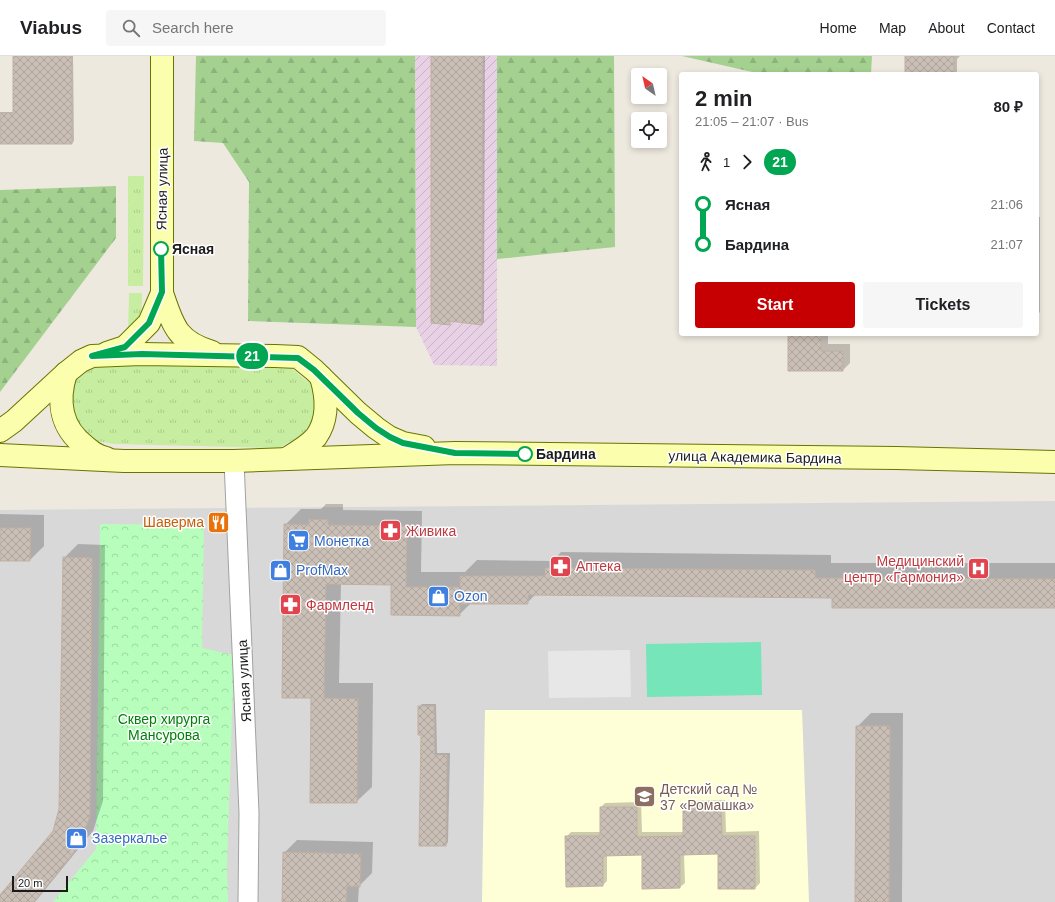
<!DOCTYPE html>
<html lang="en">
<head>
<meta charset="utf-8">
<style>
  body { margin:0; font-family:Helvetica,sans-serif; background:#f6f6f6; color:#202124; height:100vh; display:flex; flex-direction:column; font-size:15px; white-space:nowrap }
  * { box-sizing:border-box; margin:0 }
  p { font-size:13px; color:#757577 }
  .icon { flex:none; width:22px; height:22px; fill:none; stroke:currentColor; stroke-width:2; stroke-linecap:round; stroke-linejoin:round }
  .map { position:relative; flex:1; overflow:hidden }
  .sheet { position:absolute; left:679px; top:16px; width:360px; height:264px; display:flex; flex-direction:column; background:#fff; border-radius:4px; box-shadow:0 2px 6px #0003 }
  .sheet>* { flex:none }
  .badge { padding:0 8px; border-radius:13px; font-size:14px; line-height:26px }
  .needle { width:26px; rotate:326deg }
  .buttons { position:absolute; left:631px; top:12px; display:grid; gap:8px }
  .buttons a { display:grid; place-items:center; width:36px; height:36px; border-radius:4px; background:#fff; box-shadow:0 2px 6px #0003; font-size:20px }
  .scale { position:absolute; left:12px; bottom:10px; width:56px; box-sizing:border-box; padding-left:4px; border:2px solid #1b1b1b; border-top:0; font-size:11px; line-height:14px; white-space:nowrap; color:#1b1b1b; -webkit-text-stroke:3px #fff; paint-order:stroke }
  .map>.badge { position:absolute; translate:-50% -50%; box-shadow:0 0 0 2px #fff }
  .legs { display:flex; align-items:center; gap:6px; height:44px; padding:0 16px; font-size:13px }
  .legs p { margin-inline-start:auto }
  .overview { display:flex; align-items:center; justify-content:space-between; height:68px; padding:0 16px }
  h1 { font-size:22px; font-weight:800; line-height:30px }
  .button { display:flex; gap:8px; margin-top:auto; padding:8px 16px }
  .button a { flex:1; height:46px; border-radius:4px; background:#c60002; color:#fff; font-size:16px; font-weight:800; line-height:46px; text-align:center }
  .button a+a { background:#f6f6f6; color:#202124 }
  ul { padding:0 16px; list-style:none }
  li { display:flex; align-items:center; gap:14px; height:40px; font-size:15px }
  li i { display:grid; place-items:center; width:6px; height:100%; margin:0 5px; background:currentColor }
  li i::after { content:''; width:10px; height:10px; margin:-5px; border:3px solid; border-radius:50%; background:#fff }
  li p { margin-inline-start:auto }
  li:first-child i { background:linear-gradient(#0000 50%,currentColor 0) }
  li:last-child i { background:linear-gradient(currentColor 50%,#0000 0) }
  header { display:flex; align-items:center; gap:24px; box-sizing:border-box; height:56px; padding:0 20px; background:#fff; border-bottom:1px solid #e0e0e0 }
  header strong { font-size:19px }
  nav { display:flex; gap:22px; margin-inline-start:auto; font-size:14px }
  .search { width:280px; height:36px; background:#f6f6f6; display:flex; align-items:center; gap:10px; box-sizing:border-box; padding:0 14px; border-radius:4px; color:#757577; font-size:15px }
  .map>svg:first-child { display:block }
  .residential { fill:#d9d8d8 }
  .industrial { fill:url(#industrial-furrows) }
  .education { fill:#ffffd7 }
  .grass { fill:url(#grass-tufts) }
  .forest { fill:url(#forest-firs) }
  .park { fill:url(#park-crowns) }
  .pitch { fill:#76e5b9 }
  .parking { fill:#e7e7e7 }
  .shadow { fill:#0003 }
  .building { fill:url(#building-cross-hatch); stroke:#c1afa1 }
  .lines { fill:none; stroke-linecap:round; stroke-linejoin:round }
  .street-casing { stroke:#a2a2a2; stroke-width:21 }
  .secondary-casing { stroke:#697400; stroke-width:24 }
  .street { stroke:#fff; stroke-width:19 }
  .secondary { stroke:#fbffad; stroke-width:22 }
  .line-1-casing { stroke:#fff; stroke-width:9 }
  .line-1 { stroke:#00a651; stroke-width:6 }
  .stop-1-dot { fill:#fff; stroke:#00a651; stroke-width:2 }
  .labels { text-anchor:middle; stroke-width:3; stroke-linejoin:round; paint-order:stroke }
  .street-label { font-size:14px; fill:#1b1b1b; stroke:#fff }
  .stop-label { font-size:14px; font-weight:bold; fill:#1b1b1b; stroke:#fff; text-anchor:start }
  .food-label { font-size:14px; fill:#c56008; stroke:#fff; text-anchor:end }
  .health-label { font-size:14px; fill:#be3a42; stroke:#fff; text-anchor:start }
  .shop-label { font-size:14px; fill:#366cbe; stroke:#fff; text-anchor:start }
  .park-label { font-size:14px; fill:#02800b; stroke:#fff }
  .education-label { font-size:14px; fill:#785e54; stroke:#fff; text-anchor:start }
</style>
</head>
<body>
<header>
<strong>Viabus</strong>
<div class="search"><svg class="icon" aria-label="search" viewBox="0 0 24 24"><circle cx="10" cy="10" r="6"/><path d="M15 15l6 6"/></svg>Search here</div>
<nav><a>Home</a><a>Map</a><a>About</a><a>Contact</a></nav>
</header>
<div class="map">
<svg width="1055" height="846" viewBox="0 0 1055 846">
  <defs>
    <pattern id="industrial-furrows" width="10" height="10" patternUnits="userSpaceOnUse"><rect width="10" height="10" fill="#e8d1e4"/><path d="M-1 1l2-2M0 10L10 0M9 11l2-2" fill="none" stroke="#c6b3c3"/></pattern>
    <pattern id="grass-tufts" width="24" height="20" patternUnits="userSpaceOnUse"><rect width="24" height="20" fill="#c7eea0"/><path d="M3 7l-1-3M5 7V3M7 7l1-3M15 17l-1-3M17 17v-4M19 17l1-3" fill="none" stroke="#aacc89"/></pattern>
    <pattern id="forest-firs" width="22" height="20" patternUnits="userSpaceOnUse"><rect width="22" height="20" fill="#a4d190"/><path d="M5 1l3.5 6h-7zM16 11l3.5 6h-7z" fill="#8db37c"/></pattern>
    <pattern id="park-crowns" width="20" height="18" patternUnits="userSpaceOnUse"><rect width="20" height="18" fill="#b7febc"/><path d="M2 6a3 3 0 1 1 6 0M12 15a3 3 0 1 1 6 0" fill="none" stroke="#9dd9a1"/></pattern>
    <pattern id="building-cross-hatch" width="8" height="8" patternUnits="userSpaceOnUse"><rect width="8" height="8" fill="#cabfb6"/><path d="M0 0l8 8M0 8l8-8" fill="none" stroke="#ada49c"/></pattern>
  </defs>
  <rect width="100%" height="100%" fill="#eee9df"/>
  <!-- residential -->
  <path class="residential" d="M1055,445v401h-1055v-392z"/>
  <!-- industrial -->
  <path class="industrial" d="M415,0h82v310l-63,-1 -18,-38z"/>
  <!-- education -->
  <path class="education" d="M485,654h317l7,192h-327z"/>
  <!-- grass -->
  <g class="grass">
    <path d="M128,120h16l-1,110h-15z"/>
    <path d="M129,237h13c0,20 -1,25 -14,39z"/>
    <path d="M107,307l183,4 21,17 7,15 -2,14 -7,13 -9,10 -21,12 -165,-4 -17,-3 -15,-9 -14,-20 5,-30 15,-11z"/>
  </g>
  <!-- forest -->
  <g class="forest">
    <path d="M196,0h219l1,271 -168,-6 1,-139 -26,-39 -29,-2z"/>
    <path d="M497,0h117l1,191 -118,12z"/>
    <path d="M682,0h190l-1,18h-110z"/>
    <path d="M116,130v52l-116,154v-202z"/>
  </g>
  <!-- park -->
  <path class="park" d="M100,468l104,1 -2,123 32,7 -7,211 1,36h-175l43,-53z"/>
  <!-- pitch -->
  <path class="pitch" d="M761,586l1,53 -115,2 -1,-53z"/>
  <!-- parking -->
  <path class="parking" d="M630,594l1,47 -82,1 -1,-47z"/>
  <!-- shadow -->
  <g class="shadow">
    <path d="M14,0h59l1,85 -2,2h-72v-31h14z"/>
    <path d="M432,0h53l-1,266 -2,2 -30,-4 -3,4z"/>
    <path d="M906,0h54l-3,3v15h-51z"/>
    <path d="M1037,161h3v95l-3,3z"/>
    <path d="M789,278h39v10h22v19l-7,7z"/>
    <path d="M326,448h17v6l79,1 -1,61h44l12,-12 76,1 8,-9 270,3v8h224v44l-222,-10 -297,-3 -9,9h-56l-12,12 -67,-31h-51l-2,99h34l-1,104 -16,15 -44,-105 -27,-172 16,-16h20z"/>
    <path d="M0,458l44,1v31l-14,14h-30z"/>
    <path d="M78,488l27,1 -2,256 -10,30 -58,71h-35v-6l54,-65 6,-22 4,-251z"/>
    <path d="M422,648h14l1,49h13l-2,89 -2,3 -24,-111 -3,-27z"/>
    <path d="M871,657h32l-1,189h-46l1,-175z"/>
    <path d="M725,744l1,32 33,-1 1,52 -5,5 -36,-35 -35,1 1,29 -5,4 -37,1v-34l-36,1v26l-4,4 -37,-48 5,-5h30v-25l4,-4 36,-1 1,30h42v-26l4,-5z"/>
    <path d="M297,784l76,2 -1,31 -13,13 -1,16h-75l1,-49z"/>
  </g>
  <!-- building -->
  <g class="building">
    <path d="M13,0h59v88h-72v-31h13z"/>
    <path d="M431,0h52l-1,269 -32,-4v4l-19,-2z"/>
    <rect x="905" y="0" width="49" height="18"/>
    <path d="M788,278h33v17h22v20h-55z"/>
    <path d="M309,463l19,1v5l79,1 -1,61h54v-11h85v-8l270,2v8l240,1v29h-223v-10l-304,-3v9h-68v12l-69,-1v-30l-65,-1 -2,114 34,1 -1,104h-47l1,-105h-29l2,-174 25,1z"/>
    <path d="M0,472h31l-1,33h-30z"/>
    <path d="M63,501l29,1 -2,258 -11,30 -45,56h-34v-7l53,-64 6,-22z"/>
    <path d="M418,650h16l1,49h12l-1,91h-27l2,-111h-3z"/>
    <path d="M856,670h34l-1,176h-34z"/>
    <path d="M683,749h38l1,31h33v53h-37v-35l-38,1v33l-38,1v-34l-39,1v30l-37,1 -1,-51h35v-29h37v30l46,-1z"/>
    <path d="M283,796l78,2 -1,33 -13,-1 -1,16h-64z"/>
  </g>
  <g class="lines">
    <defs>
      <path id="street" d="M234,405l15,352 -1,89"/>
      <g id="secondary">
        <path d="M162,237c11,32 14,48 50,59"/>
        <path d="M107,297l18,-6 24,-24 13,-30v-237"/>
        <path d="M66,317c-9,28 -6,54 19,73 7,6 12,10 21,12"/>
        <path d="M0,375l14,-10 52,-48 15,-12 11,-5 49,-2 134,2 23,1 16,13 44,43 18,15 13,9 14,6 21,4"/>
        <path d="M0,399l124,6h110l221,-8 441,5 159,4"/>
        <path d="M286,403c10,-6 22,-13 30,-22 13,-18 11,-40 5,-60"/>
      </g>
    </defs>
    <!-- street casing -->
    <use href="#street" class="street-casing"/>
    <!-- secondary casing -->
    <use href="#secondary" class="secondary-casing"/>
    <!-- street -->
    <use href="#street" class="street"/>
    <!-- secondary -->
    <use href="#secondary" class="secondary"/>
  </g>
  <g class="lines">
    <defs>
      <path id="line-1" d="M161,193l1,43 -13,31 -24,24 -33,9 50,-2 156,4 16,12 44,43 18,15 14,9 13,6 52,10 70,1"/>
    </defs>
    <!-- line-1 casing -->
    <use href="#line-1" class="line-1-casing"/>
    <!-- line-1 -->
    <use href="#line-1" class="line-1"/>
  </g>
  <!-- icons -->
  <defs>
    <symbol id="restaurant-square" viewBox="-11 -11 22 22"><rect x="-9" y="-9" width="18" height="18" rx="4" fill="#e8710a" stroke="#fff"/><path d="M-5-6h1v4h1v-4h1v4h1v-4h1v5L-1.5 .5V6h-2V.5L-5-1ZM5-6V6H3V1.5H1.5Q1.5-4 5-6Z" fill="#fff"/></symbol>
    <symbol id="pharmacy-square" viewBox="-11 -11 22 22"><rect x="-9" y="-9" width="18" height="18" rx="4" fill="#e0444e" stroke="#fff"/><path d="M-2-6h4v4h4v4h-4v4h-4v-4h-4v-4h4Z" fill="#fff"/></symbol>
    <symbol id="supermarket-square" viewBox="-11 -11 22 22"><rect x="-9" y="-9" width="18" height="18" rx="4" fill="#3f7fe0" stroke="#fff"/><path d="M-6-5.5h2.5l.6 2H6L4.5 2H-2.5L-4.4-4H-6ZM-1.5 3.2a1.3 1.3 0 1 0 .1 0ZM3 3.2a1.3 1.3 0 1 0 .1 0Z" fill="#fff"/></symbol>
    <symbol id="hospital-square" viewBox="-11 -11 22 22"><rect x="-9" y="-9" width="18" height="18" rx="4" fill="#e0444e" stroke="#fff"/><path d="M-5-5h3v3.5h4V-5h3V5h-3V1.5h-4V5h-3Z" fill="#fff"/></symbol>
    <symbol id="shop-square" viewBox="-11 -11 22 22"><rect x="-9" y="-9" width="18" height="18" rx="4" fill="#3f7fe0" stroke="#fff"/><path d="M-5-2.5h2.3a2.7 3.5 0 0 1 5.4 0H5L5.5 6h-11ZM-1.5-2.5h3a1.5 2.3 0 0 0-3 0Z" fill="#fff"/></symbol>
    <symbol id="school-square" viewBox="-11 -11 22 22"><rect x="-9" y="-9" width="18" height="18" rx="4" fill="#8d6e63" stroke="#fff"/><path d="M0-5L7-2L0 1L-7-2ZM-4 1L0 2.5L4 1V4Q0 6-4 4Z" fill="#fff"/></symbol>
  </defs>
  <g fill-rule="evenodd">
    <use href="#restaurant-square" x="206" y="454" width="25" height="25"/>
    <use href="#pharmacy-square" x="378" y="462" width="25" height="25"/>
    <use href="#supermarket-square" x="286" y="472" width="25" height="25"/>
    <use href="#pharmacy-square" x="548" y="498" width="25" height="25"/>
    <use href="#hospital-square" x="966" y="500" width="25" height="25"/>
    <use href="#shop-square" x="268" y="502" width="25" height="25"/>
    <use href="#shop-square" x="426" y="528" width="25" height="25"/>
    <use href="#pharmacy-square" x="278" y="536" width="25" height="25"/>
    <use href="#school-square" x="632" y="728" width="25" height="25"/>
    <use href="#shop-square" x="64" y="770" width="25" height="25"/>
  </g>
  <!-- markers -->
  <g class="stop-1-dot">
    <circle cx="161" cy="193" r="7"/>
    <circle cx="525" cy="398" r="7"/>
  </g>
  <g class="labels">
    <!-- street labels -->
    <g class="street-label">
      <text transform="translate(162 133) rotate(-89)" y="5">Ясная улица</text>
      <text transform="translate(755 401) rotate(1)" y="5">улица Академика Бардина</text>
      <text transform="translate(244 625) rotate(-93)" y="5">Ясная улица</text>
    </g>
    <!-- stop labels -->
    <g class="stop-label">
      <text x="172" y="198">Ясная</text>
      <text x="536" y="403">Бардина</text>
    </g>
    <!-- food labels -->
    <g class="food-label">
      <text x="204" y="471">Шаверма</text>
    </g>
    <!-- health labels -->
    <g class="health-label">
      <text x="406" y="480">Живика</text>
      <text x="964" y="510" text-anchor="end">Медицинский<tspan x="964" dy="16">центр «Гармония»</tspan></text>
      <text x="576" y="515">Аптека</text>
      <text x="306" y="554">Фармленд</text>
    </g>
    <!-- shop labels -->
    <g class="shop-label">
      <text x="314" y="490">Монетка</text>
      <text x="296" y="519">ProfMax</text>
      <text x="454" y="545">Ozon</text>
      <text x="92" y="787">Зазеркалье</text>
    </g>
    <!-- park labels -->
    <g class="park-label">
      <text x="164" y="668">Сквер хирурга<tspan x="164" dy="16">Мансурова</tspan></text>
    </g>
    <!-- education labels -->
    <g class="education-label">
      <text x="660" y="738">Детский сад №<tspan x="660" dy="16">37 «Ромашка»</tspan></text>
    </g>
  </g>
</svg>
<div class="buttons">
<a><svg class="needle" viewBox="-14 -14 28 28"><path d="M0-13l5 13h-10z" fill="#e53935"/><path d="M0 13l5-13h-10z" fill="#757577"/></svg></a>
<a><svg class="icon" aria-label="locate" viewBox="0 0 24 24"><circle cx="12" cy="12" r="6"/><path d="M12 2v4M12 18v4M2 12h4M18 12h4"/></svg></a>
</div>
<div class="scale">20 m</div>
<b class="badge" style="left:252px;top:300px;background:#00a651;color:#fff">21</b>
<section class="sheet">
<div class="overview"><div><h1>2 min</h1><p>21:05 – 21:07 · Bus</p></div><b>80 ₽</b></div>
<div class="legs"><svg class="icon" aria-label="walk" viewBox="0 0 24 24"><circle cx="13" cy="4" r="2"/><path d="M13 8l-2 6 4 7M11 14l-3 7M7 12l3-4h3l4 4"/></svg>1<svg class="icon" aria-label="forward" viewBox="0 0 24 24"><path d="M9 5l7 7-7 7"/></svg><b class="badge" style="background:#00a651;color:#fff">21</b></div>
<ul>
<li><i style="color:#00a651"></i><b>Ясная</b><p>21:06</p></li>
<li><i style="color:#00a651"></i><b>Бардина</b><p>21:07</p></li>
</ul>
<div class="button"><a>Start</a><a>Tickets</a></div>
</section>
</div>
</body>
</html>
